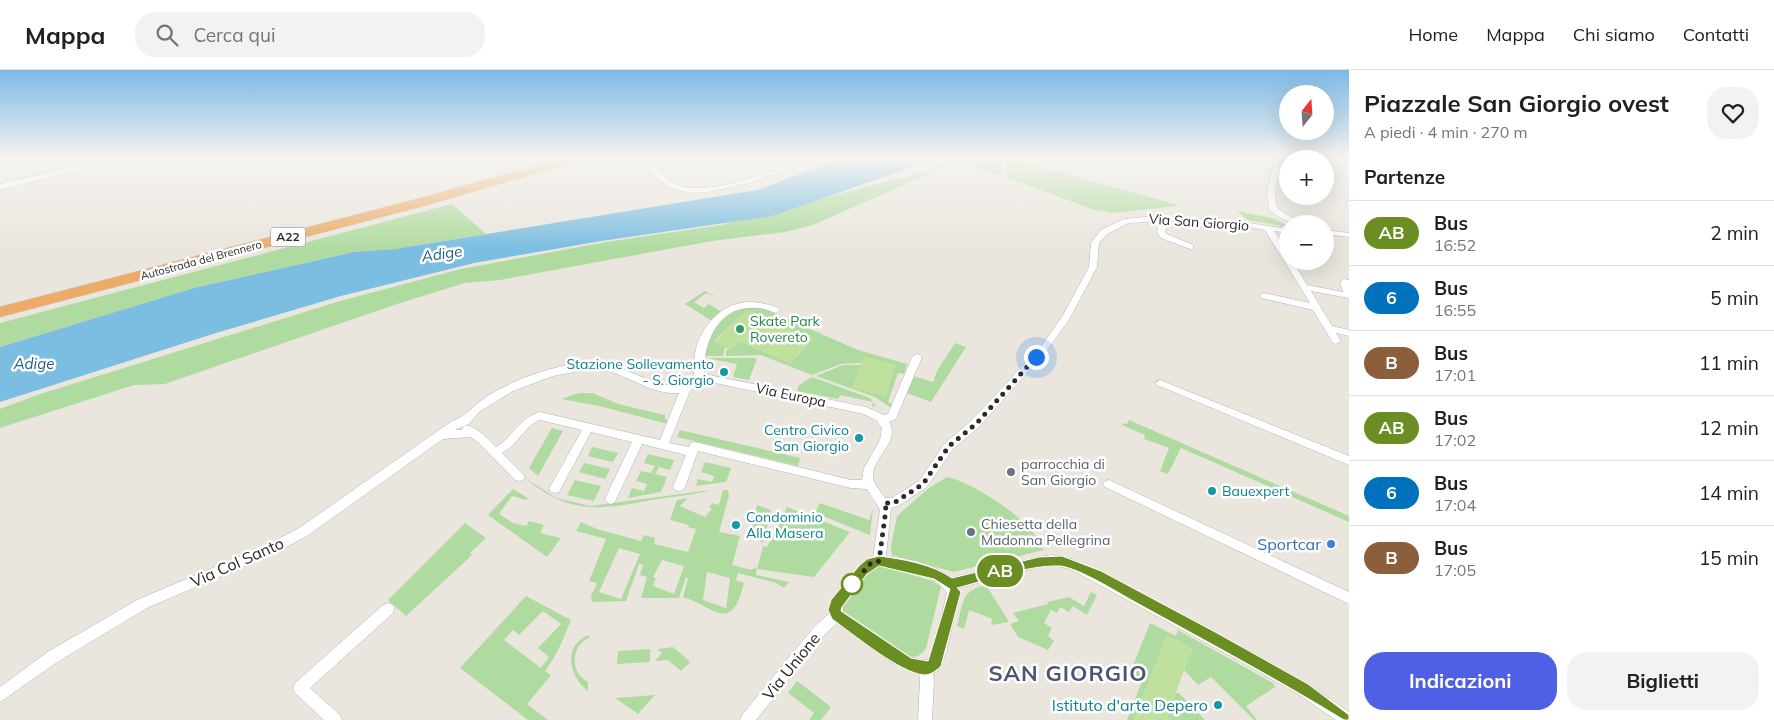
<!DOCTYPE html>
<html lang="it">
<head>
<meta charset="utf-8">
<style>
  body { margin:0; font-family:Mulish,sans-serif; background:#f2f2f2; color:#202124; height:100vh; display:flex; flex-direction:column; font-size:19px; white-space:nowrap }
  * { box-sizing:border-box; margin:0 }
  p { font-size:16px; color:#757577 }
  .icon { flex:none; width:28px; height:28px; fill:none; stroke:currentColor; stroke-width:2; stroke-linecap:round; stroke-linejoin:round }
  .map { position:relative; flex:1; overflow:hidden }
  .sheet { display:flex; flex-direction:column; background:#fff; width:425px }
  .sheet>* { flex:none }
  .badge { padding:0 10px; border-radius:16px; font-size:18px; line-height:32px }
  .needle { width:32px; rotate:17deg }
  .controls { position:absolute; left:1279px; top:15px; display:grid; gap:10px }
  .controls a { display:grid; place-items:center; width:55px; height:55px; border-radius:50%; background:#fff; box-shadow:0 5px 20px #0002; font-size:25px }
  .you { position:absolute; width:25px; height:25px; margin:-12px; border:4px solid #fff; border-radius:50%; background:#1a73e8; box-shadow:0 0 0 8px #1a73e833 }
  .map>.badge { position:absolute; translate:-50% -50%; box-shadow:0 0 0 2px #fff }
  h2 { padding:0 15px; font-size:19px; line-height:45px }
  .round { display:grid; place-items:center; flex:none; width:52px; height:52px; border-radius:20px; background:#f2f2f2 }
  .head { display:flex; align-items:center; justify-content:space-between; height:85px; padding:0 15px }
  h1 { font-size:24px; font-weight:700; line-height:38px }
  .button { display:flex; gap:10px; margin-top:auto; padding:10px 15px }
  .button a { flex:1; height:58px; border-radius:20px; background:#5060e5; color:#fff; font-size:20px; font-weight:700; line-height:58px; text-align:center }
  .button a+a { background:#f2f2f2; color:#202124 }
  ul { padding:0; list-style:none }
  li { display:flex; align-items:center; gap:15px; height:65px; padding:0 15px; border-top:1px solid #e0e0e0 }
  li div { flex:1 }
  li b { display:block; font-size:19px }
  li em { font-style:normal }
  li .badge { min-width:55px; font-weight:700; text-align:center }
  header { display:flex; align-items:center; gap:30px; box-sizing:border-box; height:70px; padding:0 25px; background:#fff; border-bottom:1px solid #e0e0e0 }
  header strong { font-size:24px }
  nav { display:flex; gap:28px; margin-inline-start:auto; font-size:18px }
  .search { width:350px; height:45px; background:#f2f2f2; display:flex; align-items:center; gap:12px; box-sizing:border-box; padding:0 18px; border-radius:20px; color:#757577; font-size:19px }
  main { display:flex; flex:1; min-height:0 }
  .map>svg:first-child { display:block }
  .green { fill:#b0dba0; fill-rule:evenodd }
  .pitch { fill:#bfe19d }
  .water { fill:#7cbee1 }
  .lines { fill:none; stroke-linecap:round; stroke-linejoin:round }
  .street-casing { stroke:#b1b3bc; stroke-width:1 }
  .secondary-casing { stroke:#b1b3bc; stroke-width:1 }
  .highway-casing { stroke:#c3c3c3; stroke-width:1 }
  .street { fill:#fff; fill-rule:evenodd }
  .secondary { fill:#fff; fill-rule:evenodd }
  .highway { fill:#ecab67; fill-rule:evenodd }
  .line { fill:#6b8e23; stroke:#fff; fill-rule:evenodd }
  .walk { stroke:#2a2a2a; stroke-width:5; stroke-dasharray:0 9 }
  .leisure-dot { fill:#2e9e5b; stroke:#fff; stroke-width:2 }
  .culture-dot { fill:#0f9aa8; stroke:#fff; stroke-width:2 }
  .worship-dot { fill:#6b7280; stroke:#fff; stroke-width:2 }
  .shop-dot { fill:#3f7fe0; stroke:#fff; stroke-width:2 }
  .stop-dot { fill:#fff; stroke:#6b8e23; stroke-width:2.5 }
  .labels { text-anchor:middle; stroke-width:5; stroke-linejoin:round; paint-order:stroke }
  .far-street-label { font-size:11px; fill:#2a2a2a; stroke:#fff }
  .shield { fill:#fff; stroke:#6a6a6a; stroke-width:1 }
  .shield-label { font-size:12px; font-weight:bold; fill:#2a2a2a }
  .street-label { font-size:14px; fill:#2a2a2a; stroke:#fff }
  .leisure-label { font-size:14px; fill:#27864d; stroke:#fff; text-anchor:start }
  .culture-label { font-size:14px; fill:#0d838f; stroke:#fff; text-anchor:end }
  .worship-label { font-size:14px; fill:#5b616d; stroke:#fff; text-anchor:start }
  .water-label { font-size:15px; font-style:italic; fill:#1c5d8b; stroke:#fff }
  .near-shop-label { font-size:16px; fill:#366cbe; stroke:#fff; text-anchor:end }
  .near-street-label { font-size:16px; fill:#2a2a2a; stroke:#fff }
  .near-culture-label { font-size:16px; fill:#0d838f; stroke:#fff; text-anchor:end }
  .near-district-label { font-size:22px; font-weight:bold; letter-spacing:1px; fill:#4f5375; stroke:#fff }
</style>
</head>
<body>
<header>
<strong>Mappa</strong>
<div class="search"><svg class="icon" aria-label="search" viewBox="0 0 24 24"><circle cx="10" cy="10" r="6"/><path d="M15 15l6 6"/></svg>Cerca qui</div>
<nav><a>Home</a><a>Mappa</a><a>Chi siamo</a><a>Contatti</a></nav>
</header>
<main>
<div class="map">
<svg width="1349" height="650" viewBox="0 0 1349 650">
  <rect width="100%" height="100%" fill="#eae6de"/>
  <!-- green -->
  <g class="green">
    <path d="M950,88h6l-23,14 -120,53 -28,7 -73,9 -212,39 -35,3 -68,21 -232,80 -31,1 -134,43v-19l40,-15 300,-93 121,-32 145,-27 115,-17 209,-55z"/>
    <path d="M969,88h34l-2,11 3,7 -42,-12z"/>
    <path d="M1007,88l168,46 3,2 -68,7 -8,-3 -5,1 -89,-33 -3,-13z"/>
    <path d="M452,134l34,30 -91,15 -41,3 -160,36 -194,59v-24z"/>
    <path d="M1237,141l34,7 16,7v2l-39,-7z"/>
    <path d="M705,221l13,7 -12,-5 -12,9 10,6 5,-4 14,9 -11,8 -27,-17z"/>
    <path d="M760,237l98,43 49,14 -3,10 -6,-1 -10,29 5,2 -2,4 -16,-11 -59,-21 27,-11h18l-9,23 12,-32 -3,7 -20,1 -29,11 -51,-20 -35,1v-5l14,-10 50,22 22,-24 -65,-28 -33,30 11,6 -2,9h-18l-1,-14 16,-22 19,-12z"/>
    <path d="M955,273l11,4 -35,55 -24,-9 6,-17 20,6 4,-11z"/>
    <path d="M707,288h47l3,1 -8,21 -16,-3 4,-13z"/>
    <path d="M812,307l58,21 6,8 -4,1 1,-5 -33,-7 -2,4 -41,-8 2,-6z"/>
    <path d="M579,323h14l25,11 47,11v4l4,2 -1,3 -69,-18 -38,-7z"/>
    <path d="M1129,350l220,96v6l-168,-74 -13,26 -8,-3 9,-23 -25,-9 1,-4 -23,-10 1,-2 4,1z"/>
    <path d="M552,358l11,3 -25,45 -9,-8z"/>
    <path d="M680,360l120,28 -2,8 -121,-29z"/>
    <path d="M592,377l26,6 -5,9 -25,-6z"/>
    <path d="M648,384l26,6 -4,10 -11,-3 -4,7 12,3 -6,15 -33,6 4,-10 12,3 3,-7 -11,-3 5,-10 10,2 4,-7 -11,-3z"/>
    <path d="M705,392l26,6 -5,14 -30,4 2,-7 14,3 2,-6 -13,-4z"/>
    <path d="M584,393l26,6 -5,10 -26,-7z"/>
    <path d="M947,407c27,6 77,39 91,63 2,4 3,7 6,10l-90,22 -62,-17 -1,-9 6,-30 32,-28z"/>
    <path d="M525,408l31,20 34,8 121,-16c-17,5 -35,6 -53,9 -56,10 -86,18 -133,-21z"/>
    <path d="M575,410l26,6 -7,15 -27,-6z"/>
    <path d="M513,419l15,9 -2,2 -14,-4 -13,18 14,9 13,3 3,-5 15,4 -4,8 21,5 -14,19 -59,-42z"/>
    <path d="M723,420h5l1,6 -10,36 21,4 -8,29 20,5 1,-2 4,1 6,-23 4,1 20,-40 63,25 -36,45 -57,-8 -1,6 33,7 -5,6 -8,-5 -38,-10 -2,7 8,3c-13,53 -30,23 -61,14l5,-19 -2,-1 -7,21h-38l6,-21 -7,-2 3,-10 -4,-1 -13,37 -34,1 -1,-6 6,-13 -8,-2 17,-42 -30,-8 5,-9 16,7 44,12 3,-6 11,3 -1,6 34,8 8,-23 -8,-2 1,-2 -19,-5 7,-20 11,-2 -8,8 25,11 7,-8 -3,-2 3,-4 7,2zM619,478l21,6 -19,45 -22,-7zM662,490l22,6 -10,28 -21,-8 3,-8 -3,-1zM707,502l23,6 -4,30 -23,-8z"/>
    <path d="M820,433l49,17 4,-11 -3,26 -55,-22z"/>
    <path d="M757,435l14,5 -8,33 -13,-8z"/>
    <path d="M465,453l21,15 -16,15 2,2 -66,61 -18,-16z"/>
    <path d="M881,496l52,15 8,6 -15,61c-4,7 -11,11 -18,7l-66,-45 1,-3 28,-37z"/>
    <path d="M986,515l23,37 -18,3 1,-6 -23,-9 -5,19 -7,-3c6,-22 4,-36 29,-41z"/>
    <path d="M1091,522l6,3 -10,20 -14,-9 -4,6 -9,-5 -3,6 -6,-3 -7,13 8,5 -4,8 6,5 -6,9 -30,-13 -8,-13 9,-3 -6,-8 35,-9 -1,-2 22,-5 15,9z"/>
    <path d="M526,526l45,24c-7,17 -14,36 -26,51l6,4 -24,29 21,16h-20l-68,-52zM543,541l18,13 -23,24 11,9 -8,11 -37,-28 9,-10 6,5z"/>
    <path d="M1150,553l26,13 2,-6 95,53 2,4 -29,19 11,14h-3l-43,-43 -13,8 -14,-15 8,-21 -25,-14 -33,85h-7l15,-39 -12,-8z"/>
    <path d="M589,565v3c-19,9 -19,34 -1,44v9c-19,-14 -26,-46 1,-56z"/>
    <path d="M673,577l17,15 -9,9 -13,-11 -13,1 7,-8 -5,-4z"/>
    <path d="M650,579v13l-33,2 1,-13z"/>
    <path d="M797,611l34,26 -10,13h-12l5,-7 -26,-20z"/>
    <path d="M1176,623h3l26,27h-33l-5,-3z"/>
    <path d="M655,625l-17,19 -23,-16z"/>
  </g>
  <!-- pitch -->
  <g class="pitch">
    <path d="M747,241l65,27 -22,25 -50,-22 -10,9 -16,-8z"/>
    <path d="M864,286l32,9 -10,32 -34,-9z"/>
    <path d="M1167,565l25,14 -25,68 5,3h-38z"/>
  </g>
  <!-- water -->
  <path class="water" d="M843,88h85l-30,14 -126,44 -171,25 -127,22 -133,33 -125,37 -216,69v-55l194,-59 160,-36 41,-3 362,-59z"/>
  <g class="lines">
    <defs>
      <g id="street">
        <path d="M633,88c21,0 32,30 60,30 29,1 58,-10 86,-19 13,-5 27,-12 40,-11l-70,25 -42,9 -16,1 -22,-6z"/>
        <path d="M1275,88h6l-6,35 2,15 12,8 16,8c-15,0 -25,-5 -36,-15l-2,-16z"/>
        <path d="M1155,146l88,6 45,7v4l-14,-2 14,21v9h5l14,24 36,7 -3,-10 4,-3 5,1v18l-38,-7 21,35 17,4v6l-13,-3 5,8 -5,3 -3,-1 -20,-33 -52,-12 -1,-2 1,-2 3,-1 46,10 -45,-73 -22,-4 -75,-5 -3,11 2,2 26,11v4h-3l-29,-11 -4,-6 3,-11 -31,2 -22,11 -8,9 -2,24 -27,51 -22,31 -69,78 -26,22 -26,38 -29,19 -7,2 -5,48c22,3 47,7 65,22l88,-21 13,-2 20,4 174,90 62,35 41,28v8h-13l-38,-26 -62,-35 -166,-90 -18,-4 -13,2 -81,21 2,4 -14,61 -9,19 -4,1 1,8 -2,39h-14l2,-39 -1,-8 -28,-11 -54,-39 -12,11 -69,86h-16l2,-5 73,-89 15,-13v-8l1,-4c12,-16 23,-36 42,-43l7,-48 -13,-21 -16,-1 -153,-37 -13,36 -2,3 -4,1 -4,-1 -2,-3 13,-32 -44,-11 -27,58 -4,2 -4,-2 -2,-3 27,-57 -41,-10 -32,60 -4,1 -4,-1 -2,-3 33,-59 -42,-10c-16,6 -22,25 -38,33l21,21 2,3 -2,3 -4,1 -4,-1 -36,-37 -8,-6 -28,2 -136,97 -32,17 -126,54 -90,54 -59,41v-15l49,-36 90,-52 128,-54 32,-17 153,-107c14,-4 22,-16 34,-24 28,-18 72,-34 105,-34 33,-1 59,25 92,23l11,-10c0,-11 0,-21 3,-31 9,-27 34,-48 63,-42 7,1 13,3 19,5l1,2 -4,3c-6,-2 -13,-5 -19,-5 -38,-4 -54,34 -53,66l162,33 18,8 4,-1 24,-57 5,-3 3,1 2,2 -25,59 -1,3 -7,3c13,21 -22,38 -15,59 2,6 8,12 11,17h7l27,-17 26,-38 26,-22 71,-76 20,-28 27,-50 2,-24 10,-13 23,-11zM591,299c6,1 13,1 20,3 22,7 44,23 68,21l-19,47 -120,-28c-23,7 -25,24 -44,35 -8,-8 -21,-23 -33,-21l-1,4h-7l14,-6 10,-12 34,-21 40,-15zM701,310l163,34 13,7 5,7 -2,12 -16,28 -2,12h-11l-156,-38 -4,1 -2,4 -20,-4 21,-52zM879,496c24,3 54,5 68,27l-14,59 -5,8c-29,1 -62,-31 -85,-48v-6c10,-14 19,-32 36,-40z"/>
        <path d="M1325,160l24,3v4l-24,-3z"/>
        <path d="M1160,310l189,76v9l-192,-80 -2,-2z"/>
        <path d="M1109,410l240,112v12l-244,-117 -2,-3 2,-3z"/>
        <path d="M388,533l5,2 1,4 -1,4 -83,75 30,27 2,5h-18l-29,-27 -2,-5 2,-5 88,-78z"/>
      </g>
      <path id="secondary" d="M109,88h16l-125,32v-6z"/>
      <path id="highway" d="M563,88h18l-2,3 -152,44 -427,112v-10l417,-108z"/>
    </defs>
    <!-- street casing -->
    <use href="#street" class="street-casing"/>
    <!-- secondary casing -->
    <use href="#secondary" class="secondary-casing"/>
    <!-- highway casing -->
    <use href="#highway" class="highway-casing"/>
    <!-- street -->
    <use href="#street" class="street"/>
    <!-- secondary -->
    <use href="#secondary" class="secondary"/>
    <!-- highway -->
    <use href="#highway" class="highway"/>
  </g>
  <!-- sky -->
  <linearGradient id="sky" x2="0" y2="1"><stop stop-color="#7db8e5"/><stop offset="0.49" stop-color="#f6f4f0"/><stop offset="1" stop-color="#f6f4f0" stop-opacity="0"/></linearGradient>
  <rect width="1349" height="179" fill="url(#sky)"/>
  <!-- line -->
  <path class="line" d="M879,486c24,3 53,8 73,22l87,-21 23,-1 39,15 116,62 91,51 41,31v5h-5c-67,-41 -138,-79 -209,-118 -18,-10 -56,-34 -75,-36 -32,-1 -72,14 -103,22l4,4 -20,74c-5,5 -10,9 -17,9 -24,-2 -71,-41 -92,-56l-4,-9 3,-10 28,-34 8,-7zM879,496l55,13 16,10 -22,72 -17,-3 -70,-47 1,-4 25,-33z"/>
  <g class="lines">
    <!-- walk -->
    <path class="walk" d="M852,514l19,-21 8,-2 7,-52 -2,-6h10l29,-19 26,-38 27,-22 60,-67"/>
  </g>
  <!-- markers -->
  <circle class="leisure-dot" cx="740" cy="259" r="5"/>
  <g class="culture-dot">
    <circle cx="724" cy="302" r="5"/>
    <circle cx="859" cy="368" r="5"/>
    <circle cx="1212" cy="421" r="5"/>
    <circle cx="736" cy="455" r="5"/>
    <circle cx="1218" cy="635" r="5"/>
  </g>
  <g class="worship-dot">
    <circle cx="1011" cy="402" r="5"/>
    <circle cx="971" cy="462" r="5"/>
  </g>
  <circle class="shop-dot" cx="1331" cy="474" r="5"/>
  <circle class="stop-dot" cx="852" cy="514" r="10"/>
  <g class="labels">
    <!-- far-street labels -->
    <g class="far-street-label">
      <text transform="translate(201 190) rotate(-15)" y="4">Autostrada del Brennero</text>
    </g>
    <!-- shield labels -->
    <rect class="shield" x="270.5" y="157.5" width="35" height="19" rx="4"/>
    <g class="shield-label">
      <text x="288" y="171">A22</text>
    </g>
    <!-- street labels -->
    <g class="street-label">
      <text transform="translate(1199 152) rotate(4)" y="5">Via San Giorgio</text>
      <text transform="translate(791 325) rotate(12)" y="5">Via Europa</text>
    </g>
    <!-- leisure labels -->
    <g class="leisure-label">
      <text x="750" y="256">Skate Park<tspan x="750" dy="16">Rovereto</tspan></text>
    </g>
    <!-- culture labels -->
    <g class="culture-label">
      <text x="714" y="299">Stazione Sollevamento<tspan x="714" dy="16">- S. Giorgio</tspan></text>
      <text x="849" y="365">Centro Civico<tspan x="849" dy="16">San Giorgio</tspan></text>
      <text x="1222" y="426" text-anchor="start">Bauexpert</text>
      <text x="746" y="452" text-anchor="start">Condominio<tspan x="746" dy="16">Alla Masera</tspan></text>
    </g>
    <!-- worship labels -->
    <g class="worship-label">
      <text x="1021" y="399">parrocchia di<tspan x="1021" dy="16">San Giorgio</tspan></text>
      <text x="981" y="459">Chiesetta della<tspan x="981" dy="16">Madonna Pellegrina</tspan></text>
    </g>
    <!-- water labels -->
    <g class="water-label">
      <text transform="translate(442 184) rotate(-8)" y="5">Adige</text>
      <text x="34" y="299">Adige</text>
    </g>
    <!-- near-shop labels -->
    <g class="near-shop-label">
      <text x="1321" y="480">Sportcar</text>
    </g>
    <!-- near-street labels -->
    <g class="near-street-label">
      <text transform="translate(237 492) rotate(-24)" y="6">Via Col Santo</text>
      <text transform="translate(791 596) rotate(-51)" y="6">Via Unione</text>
    </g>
    <!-- near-culture labels -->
    <g class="near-culture-label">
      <text x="1208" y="641">Istituto d'arte Depero</text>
    </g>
    <!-- near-district labels -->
    <g class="near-district-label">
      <text x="1068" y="611">SAN GIORGIO</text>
    </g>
  </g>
</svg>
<div class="controls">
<a><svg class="needle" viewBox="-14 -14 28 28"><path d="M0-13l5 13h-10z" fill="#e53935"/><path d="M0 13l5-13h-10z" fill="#757577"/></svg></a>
<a>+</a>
<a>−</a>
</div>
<div class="you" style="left:1036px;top:287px"></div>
<b class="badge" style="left:1000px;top:501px;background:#6b8e23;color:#fff">AB</b>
</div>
<section class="sheet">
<div class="head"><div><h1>Piazzale San Giorgio ovest</h1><p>A piedi · 4 min · 270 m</p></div><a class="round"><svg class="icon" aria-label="heart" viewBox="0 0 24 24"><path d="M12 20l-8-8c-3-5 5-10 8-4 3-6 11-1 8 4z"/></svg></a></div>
<h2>Partenze</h2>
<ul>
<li><span class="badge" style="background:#6b8e23;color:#fff">AB</span><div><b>Bus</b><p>16:52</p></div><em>2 min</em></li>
<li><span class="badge" style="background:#0072bc;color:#fff">6</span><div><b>Bus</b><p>16:55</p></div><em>5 min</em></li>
<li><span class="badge" style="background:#8b5e3c;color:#fff">B</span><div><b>Bus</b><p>17:01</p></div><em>11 min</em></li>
<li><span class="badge" style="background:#6b8e23;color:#fff">AB</span><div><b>Bus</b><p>17:02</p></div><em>12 min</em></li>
<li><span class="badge" style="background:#0072bc;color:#fff">6</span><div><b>Bus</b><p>17:04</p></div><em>14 min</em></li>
<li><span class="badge" style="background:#8b5e3c;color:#fff">B</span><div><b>Bus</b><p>17:05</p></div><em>15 min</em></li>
</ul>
<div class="button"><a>Indicazioni</a><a>Biglietti</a></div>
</section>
</main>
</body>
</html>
